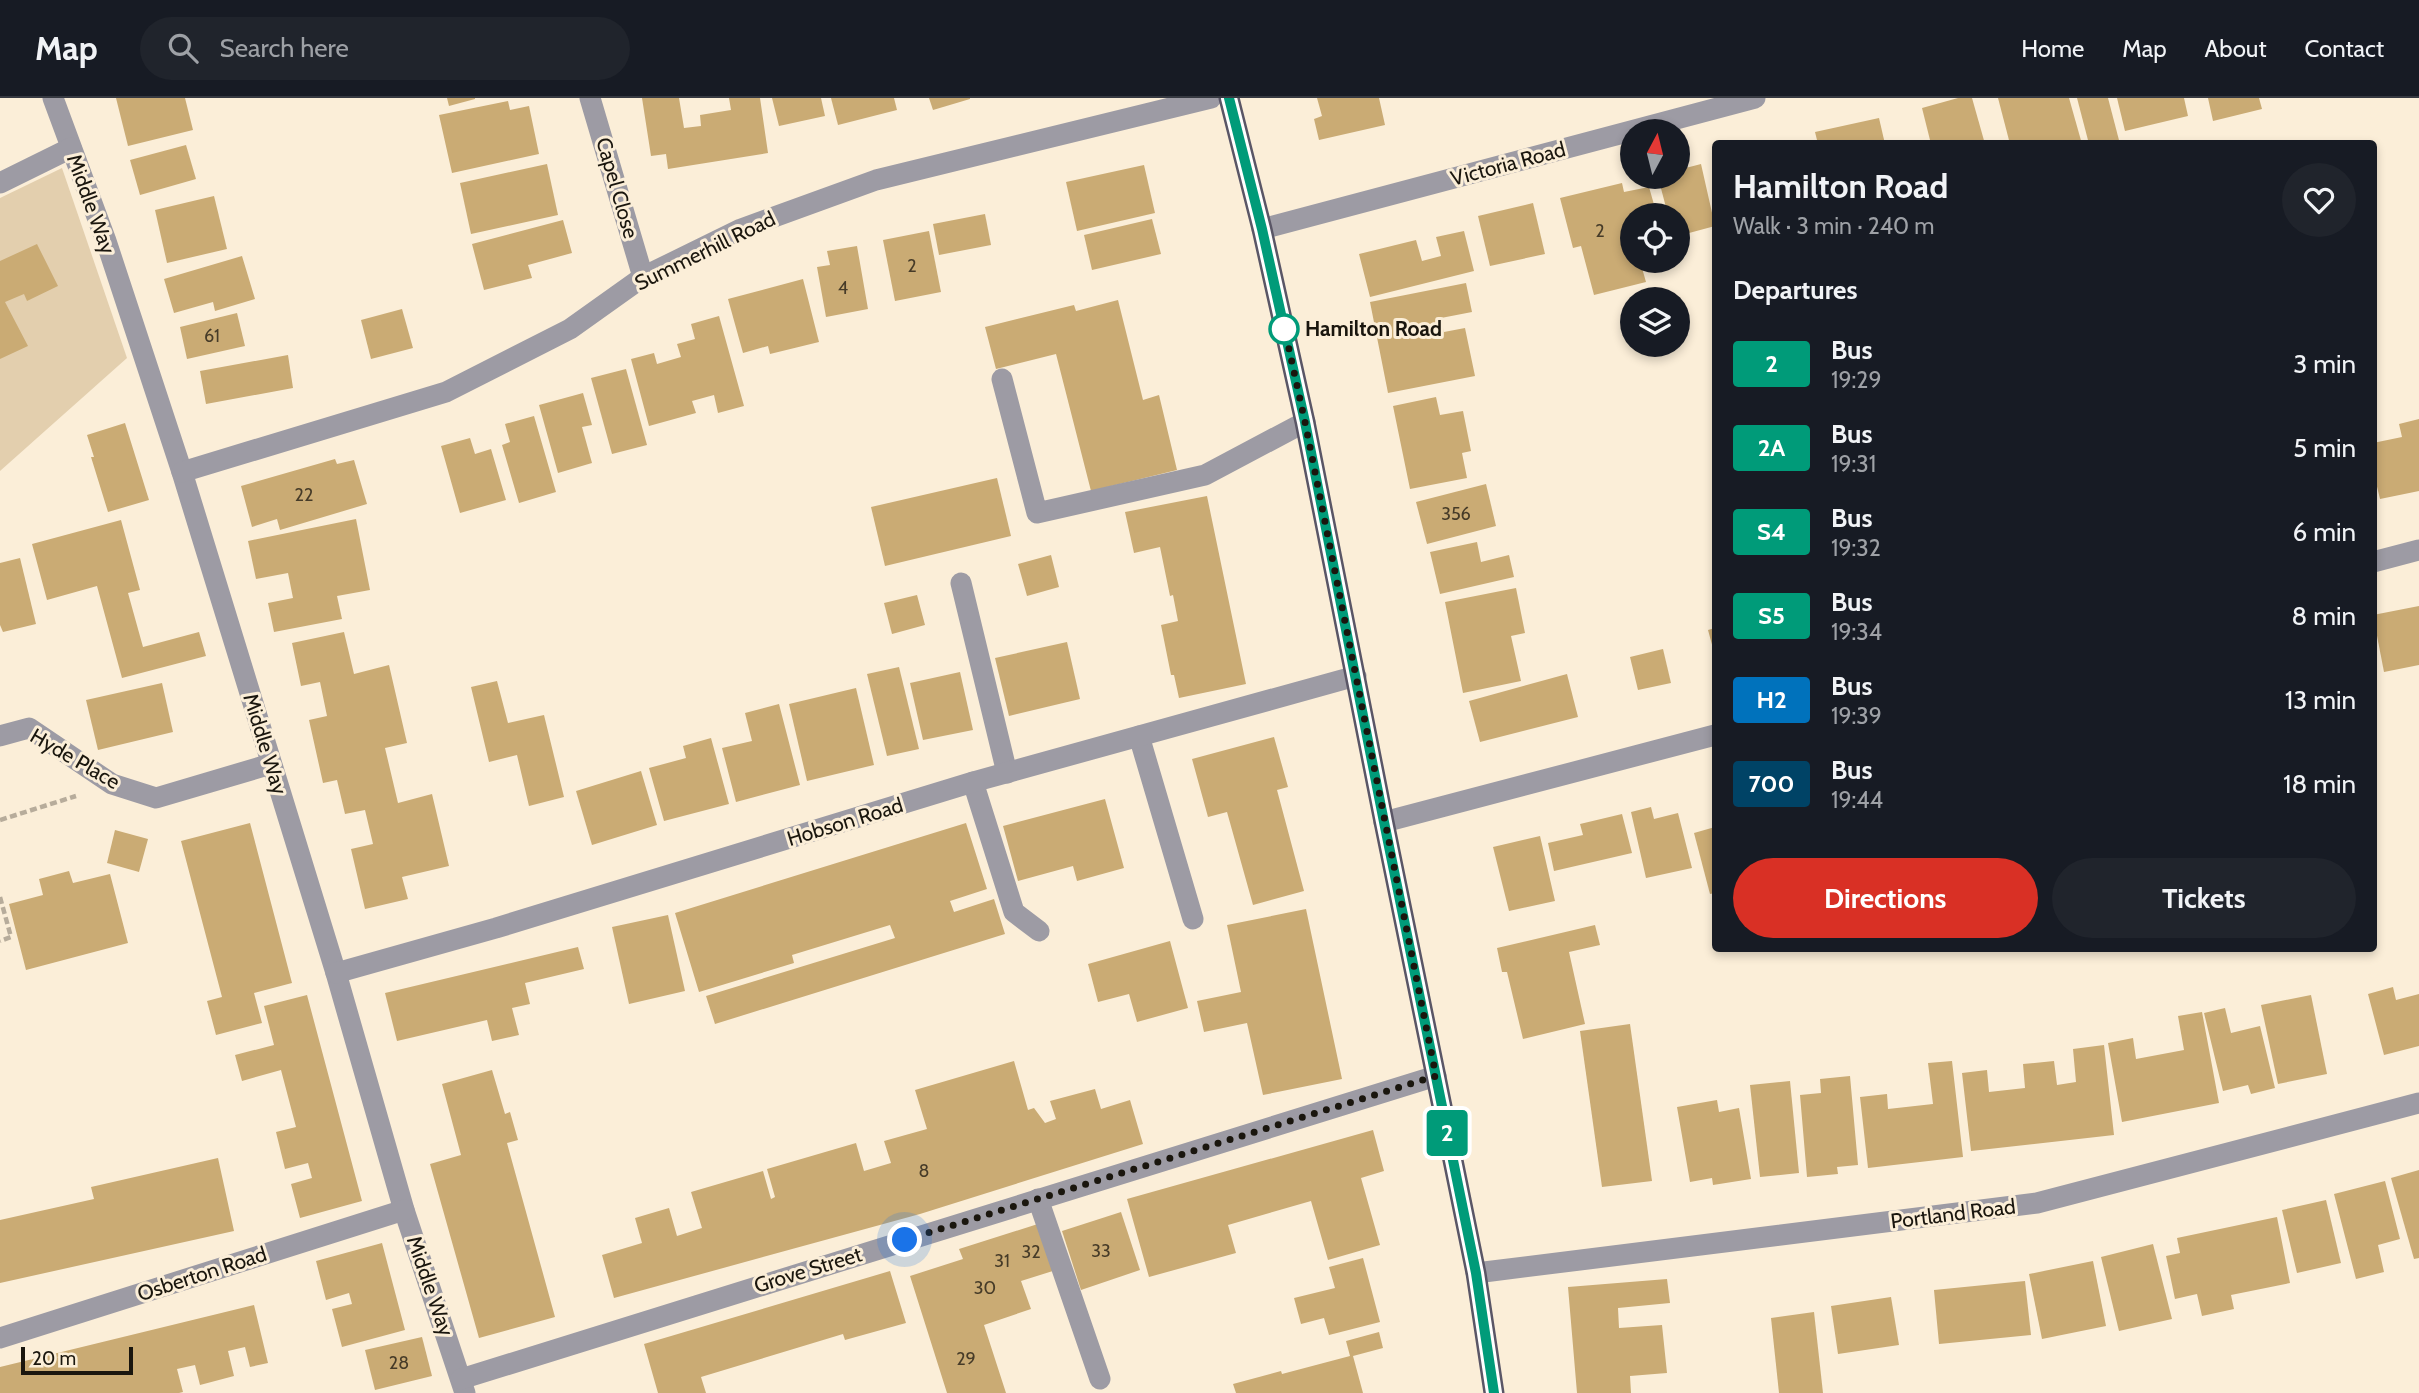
<!DOCTYPE html>
<html lang="en">
<head>
<meta charset="utf-8">
<style>
  body { margin:0; font-family:Cabin,sans-serif; background:#20242c; color:#f1f3f6; height:100vh; display:flex; flex-direction:column; font-size:26px; white-space:nowrap }
  * { box-sizing:border-box; margin:0 }
  p { font-size:23px; color:#9ea1a6 }
  .icon { flex:none; width:38px; height:38px; fill:none; stroke:currentColor; stroke-width:2; stroke-linecap:round; stroke-linejoin:round }
  .map { position:relative; flex:1; overflow:hidden }
  .details { position:absolute; left:1712px; top:42px; width:665px; height:812px; display:flex; flex-direction:column; background:#171b24; border-radius:7px; box-shadow:0 4px 10px #0003 }
  .details>* { flex:none }
  .badge { padding:0 14px; border-radius:5px; font-size:24px; line-height:46px }
  .needle { width:46px; rotate:7deg }
  .fabs { position:absolute; left:1620px; top:21px; display:grid; gap:14px }
  .fabs a { display:grid; place-items:center; width:70px; height:70px; border-radius:50%; background:#171b24; box-shadow:0 4px 10px #0003; font-size:35px }
  .scale { position:absolute; left:21px; bottom:18px; width:112px; box-sizing:border-box; padding-left:7px; border:4px solid #1a160e; border-top:0; font-size:19px; line-height:24px; white-space:nowrap; color:#1a160e; -webkit-text-stroke:5px #fbeed8; paint-order:stroke }
  .you { position:absolute; width:35px; height:35px; margin:-18px; border:5px solid #fff; border-radius:50%; background:#1a73e8; box-shadow:0 0 0 10px #1a73e833 }
  .map>.badge { position:absolute; translate:-50% -50%; box-shadow:0 0 0 4px #fff }
  h2 { padding:0 21px; font-size:26px; line-height:63px }
  .round { display:grid; place-items:center; flex:none; width:74px; height:74px; border-radius:37px; background:#20242c }
  .summary { display:flex; align-items:center; justify-content:space-between; height:119px; padding:0 21px }
  h1 { font-size:33px; font-weight:800; line-height:52px }
  .button { display:flex; gap:14px; margin-top:auto; padding:14px 21px }
  .button a { flex:1; height:80px; border-radius:42px; background:#d93025; color:#fff; font-size:28px; font-weight:800; line-height:80px; text-align:center }
  .button a+a { background:#20242c; color:#f1f3f6 }
  ul { padding:0; list-style:none }
  li { display:flex; align-items:center; gap:21px; height:84px; padding:0 21px }
  li div { flex:1 }
  li b { display:block; font-size:26px }
  li em { font-style:normal }
  li .badge { min-width:77px; font-weight:700; text-align:center }
  header { display:flex; align-items:center; gap:42px; box-sizing:border-box; height:98px; padding:0 35px; background:#171b24; border-bottom:2px solid #363941 }
  header strong { font-size:33px }
  nav { display:flex; gap:38px; margin-inline-start:auto; font-size:24px }
  .search { width:490px; height:63px; background:#20242c; display:flex; align-items:center; gap:18px; box-sizing:border-box; padding:0 24px; border-radius:38px; color:#9ea1a6; font-size:26px }
  .map>svg:first-child { display:block }
  .green { fill:#e3cfae }
  .building { fill:#caab74 }
  .lines { fill:none; stroke-linecap:round; stroke-linejoin:round }
  .path { stroke:#b7ac9b; stroke-width:4.5; stroke-dasharray:7 3.5; stroke-linecap:butt }
  .lane { stroke:#9d9ba4; stroke-width:21 }
  .street { stroke:#9d9ba4; stroke-width:21 }
  .primary { stroke:#5a5666; stroke-width:21 }
  .line-casing { stroke:#fff; stroke-width:16 }
  .line { stroke:#009b79; stroke-width:10 }
  .walk { stroke:#1a160e; stroke-width:7; stroke-dasharray:0 12.6 }
  .stop-dot { fill:#fff; stroke:#009b79; stroke-width:3.5 }
  .labels { text-anchor:middle; stroke-width:6; stroke-linejoin:round; paint-order:stroke }
  .number-label { font-size:18px; fill:#463b28 }
  .street-label { font-size:21px; fill:#1a160e; stroke:#fbeed8 }
  .stop-label { font-size:21px; font-weight:bold; fill:#1a160e; stroke:#fbeed8; text-anchor:start }
</style>
</head>
<body>
<header>
<strong>Map</strong>
<div class="search"><svg class="icon" aria-label="search" viewBox="0 0 24 24"><circle cx="10" cy="10" r="6"/><path d="M15 15l6 6"/></svg>Search here</div>
<nav><a>Home</a><a>Map</a><a>About</a><a>Contact</a></nav>
</header>
<div class="map">
<svg width="2419" height="1295" viewBox="0 0 2419 1295">
  <rect width="100%" height="100%" fill="#fbeed8"/>
  <!-- green -->
  <path class="green" d="M62,70l65,190 -127,113v-273z"/>
  <!-- building -->
  <g class="building">
    <path d="M116,0h69l8,32 -65,16z"/>
    <path d="M447,0h28v1l-26,7z"/>
    <path d="M642,0h37l5,30 17,-2 -1,-11 31,-5 -2,-12h31l8,55 -100,16 -2,-15 -15,2z"/>
    <path d="M772,0h49l4,18 -46,10z"/>
    <path d="M831,0h63l3,12 -59,15z"/>
    <path d="M929,0h41v1l-37,11z"/>
    <path d="M1317,0h62l6,27 -66,15 -5,-21 8,-3z"/>
    <path d="M1958,0h14l13,46h-54l-9,-36z"/>
    <path d="M1998,0h71l13,46h-72z"/>
    <path d="M2077,0h31l12,46h-31z"/>
    <path d="M2117,0h67l4,18 -63,15z"/>
    <path d="M2208,0h51l3,11 -49,12z"/>
    <path d="M508,3l2,9 19,-4 10,48 -87,19 -13,-58z"/>
    <path d="M1879,20l6,26h-67l-3,-12z"/>
    <path d="M186,47l10,34 -56,16 -10,-35z"/>
    <path d="M547,66l11,51 -87,19 -11,-51z"/>
    <path d="M1701,66l14,62 -37,10v-21h-10l-10,-38h20v-7z"/>
    <path d="M1144,67l11,48 -78,18 -11,-49z"/>
    <path d="M1622,85l2,9 25,-5 8,28h-24v46h7l6,21 -52,13 -13,-49 -8,2 -13,-50z"/>
    <path d="M214,98l13,53 -60,14 -12,-53z"/>
    <path d="M1533,105l12,51 -55,12 -12,-50z"/>
    <path d="M985,116l6,31 -52,10 -6,-31z"/>
    <path d="M1152,121l9,35 -69,16 -8,-35z"/>
    <path d="M563,122l9,33 -44,12 4,13 -48,12 -12,-46z"/>
    <path d="M929,133l12,61 -46,9 -12,-61z"/>
    <path d="M1464,133l10,40 -104,26 -11,-43 57,-14 6,21 19,-5 -5,-19z"/>
    <path d="M37,146l21,42 -31,15 -3,-7 -19,8 23,44 -28,13v-98z"/>
    <path d="M857,148l11,63 -42,8 -9,-50 13,-2 -3,-14z"/>
    <path d="M242,158l13,43 -40,12 -2,-9 -39,11 -10,-34z"/>
    <path d="M803,181l16,63 -49,12 -2,-8 -25,7 -15,-54z"/>
    <path d="M1466,185l6,29 -31,6 3,14 21,-4 10,48 -87,17 -18,-91z"/>
    <path d="M1118,202l25,100 16,-5 18,75 -86,21 -35,-137 -60,15 -11,-42 89,-22 2,6z"/>
    <path d="M402,211l11,39 -42,11 -10,-39z"/>
    <path d="M237,215l8,33 -58,13 -7,-32z"/>
    <path d="M719,218l25,90 -26,7 -4,-18 -22,6 4,12 -47,13 -18,-67 23,-6 3,11 24,-7 -4,-13 18,-5 -4,-15z"/>
    <path d="M288,257l5,33 -87,16 -6,-33z"/>
    <path d="M626,271l21,76 -35,9 -21,-76z"/>
    <path d="M583,295l9,32 -10,2 10,36 -34,10 -19,-68z"/>
    <path d="M1436,299l4,18 23,-4 8,40 -9,2 5,25 -57,11 -17,-83z"/>
    <path d="M534,318l22,76 -37,11 -17,-58 8,-3 -5,-18z"/>
    <path d="M2419,321v72l-39,8 -7,-29v-27l29,-6 -3,-13z"/>
    <path d="M125,325l24,77 -41,12 -17,-55h3l-7,-22z"/>
    <path d="M470,340l5,16 16,-5 15,51 -46,13 -19,-67z"/>
    <path d="M335,361l2,5 17,-4 13,44 -87,26 -3,-11 -25,8 -11,-41z"/>
    <path d="M997,380l14,58 -126,30 -14,-59z"/>
    <path d="M1486,386l10,42 -69,18 -11,-42z"/>
    <path d="M1207,398l39,188 -67,14 -5,-23h-3l-10,-50 17,-4 -5,-26 -3,1 -10,-49 -26,6 -9,-41z"/>
    <path d="M356,421l14,71 -33,6 5,23 -68,13 -6,-29 25,-5 -5,-25 -32,6 -8,-38z"/>
    <path d="M121,422l19,70 -12,3 15,54 56,-15 7,24 -84,22 -25,-92 -50,14 -15,-56z"/>
    <path d="M1477,444l4,20 28,-7 5,22 -74,17 -10,-42z"/>
    <path d="M1051,457l8,32 -32,9 -9,-32z"/>
    <path d="M20,460l16,66 -33,8 -3,-7v-62z"/>
    <path d="M1516,490l9,45 -14,3 10,45 -58,12 -18,-91z"/>
    <path d="M917,497l8,30 -33,9 -8,-31z"/>
    <path d="M2419,508v59l-35,7 -11,-57z"/>
    <path d="M1715,530v24h-1l-6,-22z"/>
    <path d="M344,534l10,42 35,-9 18,78 -22,5 13,55 34,-9 17,72 -47,11 6,22 -43,10 -14,-60 22,-5 -8,-34 -20,4 -8,-34 -14,3 -14,-63 18,-4 -7,-34 -19,4 -9,-43z"/>
    <path d="M1067,544l13,57 -71,17 -14,-58z"/>
    <path d="M1663,551l8,34 -33,7 -8,-33z"/>
    <path d="M899,569l20,82 -32,7 -20,-82z"/>
    <path d="M960,574l13,58 -50,10 -13,-57z"/>
    <path d="M1567,576l11,43 -98,25 -11,-41z"/>
    <path d="M497,583l11,42 36,-8 20,82 -35,9 -12,-51 -28,7 -18,-75z"/>
    <path d="M162,585l11,49 -75,18 -12,-50z"/>
    <path d="M856,590l18,77 -67,16 -18,-77z"/>
    <path d="M779,606l21,81 -64,17 -14,-54 30,-7 -7,-28z"/>
    <path d="M1274,639l14,50 -11,3 27,101 -51,14 -26,-93 -19,5 -16,-58z"/>
    <path d="M711,640l18,66 -65,17 -15,-53 37,-10 -3,-12z"/>
    <path d="M641,673l16,54 -65,20 -16,-54z"/>
    <path d="M1105,701l19,69 -47,13 -4,-15 -55,15 -15,-55z"/>
    <path d="M1651,709l3,12 24,-6 14,55 -46,10 -15,-66z"/>
    <path d="M1622,716l10,39 -78,18 -6,-28 35,-8 -3,-11z"/>
    <path d="M250,725l42,160 -38,10 8,30 -46,12 -9,-34 15,-4 -41,-156z"/>
    <path d="M966,725l21,66 -37,12 4,11 40,-13 11,35 -290,90 -9,-28 189,-58 -5,-13 -98,30 2,8 -95,29 -24,-79z"/>
    <path d="M1715,729v66l-5,1 -16,-61z"/>
    <path d="M115,732l33,9 -9,33 -32,-9z"/>
    <path d="M1540,738l15,65 -46,10 -16,-64z"/>
    <path d="M69,773l4,12 37,-9 18,69 -102,27 -17,-66 34,-9 -4,-16z"/>
    <path d="M1306,811l36,170 -79,16 -16,-72 -43,9 -7,-31 44,-9 -14,-67z"/>
    <path d="M668,817l17,76 -56,13 -17,-77z"/>
    <path d="M1595,827l5,20 -31,7 16,72 -62,15 -16,-67h-5l-5,-24z"/>
    <path d="M1170,843l18,67 -51,14 -8,-28 -31,8 -10,-38z"/>
    <path d="M578,849l6,22 -59,14 5,21 -18,4 7,27 -27,6 -5,-21 -90,21 -12,-48z"/>
    <path d="M2393,889l3,13 23,-6v52l-35,9 -16,-61z"/>
    <path d="M307,897l55,206 -62,17 -9,-34 21,-6 -4,-15 -23,6 -9,-37 20,-5 -15,-57 -39,11 -7,-26 39,-10 -10,-39z"/>
    <path d="M2311,897l16,79 -49,10 -17,-79z"/>
    <path d="M2225,910l6,25 29,-7 15,62 -24,6 -3,-9 -25,6 -19,-78z"/>
    <path d="M2202,914l17,91 -97,19 -14,-79 25,-5 3,21 48,-9 -6,-34z"/>
    <path d="M1630,926l22,157 -50,6 -22,-156z"/>
    <path d="M2104,947l10,90 -143,16 -9,-78 25,-3 2,22 36,-4 -2,-24 31,-3 3,24 19,-3 -3,-33z"/>
    <path d="M1014,963l14,49 6,-2 11,15 11,-4 -6,-18 45,-12 6,20 29,-9 13,44 -223,70 -306,84 -12,-43 40,-12 -7,-25 34,-10 8,28 25,-8 -11,-36 72,-21 8,28 4,-2 -8,-28 89,-26 8,28 27,-8 -7,-22 43,-12 -12,-39z"/>
    <path d="M1952,963l11,96 -95,11 -8,-71 27,-3 1,15 45,-5 -5,-41z"/>
    <path d="M492,972l13,44 5,-2 8,28 -11,3 48,174 -76,21 -49,-174 31,-9 -19,-71z"/>
    <path d="M1850,978l8,89 -21,2 1,7 -31,3 -7,-82 21,-2 -1,-14z"/>
    <path d="M1790,983l9,92 -39,4 -10,-92z"/>
    <path d="M1717,1002l2,12 20,-4 12,71 -38,6 -1,-7 -22,4 -13,-75z"/>
    <path d="M1373,1032l11,41 -23,7 19,67 -52,15 -17,-59 -83,24 8,28 -87,24 -22,-78z"/>
    <path d="M218,1060l16,73 -234,52v-63l94,-21 -3,-12z"/>
    <path d="M2419,1072v88l-5,1 -23,-81z"/>
    <path d="M2385,1083l15,58 -22,6 6,27 -28,7 -22,-85z"/>
    <path d="M2326,1102l15,63 -44,10 -15,-63z"/>
    <path d="M1121,1114l19,58 -59,20 -19,-59z"/>
    <path d="M2277,1119l13,66 -59,12 3,14 -32,7 -5,-22 -22,5 -9,-43 14,-3 -3,-15z"/>
    <path d="M1041,1125l15,47 -35,11 10,28 -47,16 22,68h-59l-37,-117 53,-17 -4,-10z"/>
    <path d="M382,1145l23,87 -63,17 -10,-38 20,-5 -3,-11 -23,7 -10,-39z"/>
    <path d="M2153,1146l19,75 -53,12 -18,-74z"/>
    <path d="M1363,1160l17,64 -51,13 -5,-17 -23,6 -7,-26 41,-10 -6,-21z"/>
    <path d="M2093,1163l13,65 -64,13 -13,-65z"/>
    <path d="M890,1173l16,52 -61,17 -2,-6 -142,43 5,16h-48l-14,-49z"/>
    <path d="M1667,1181l3,24 -52,5 1,20 43,-3 5,48 -37,3 1,17h-54l-9,-106z"/>
    <path d="M2025,1183l6,54 -92,9 -5,-54z"/>
    <path d="M1891,1199l8,48 -61,9 -7,-48z"/>
    <path d="M254,1207l14,58 -18,4 -5,-20 -17,4 6,25 -34,9 -5,-20 -18,4 6,23 -4,1h-179v-26z"/>
    <path d="M1814,1214l9,81h-44l-8,-75z"/>
    <path d="M1379,1234l4,16 -30,8 10,37h-127l-3,-9 48,-13 1,3 68,-18 -4,-15z"/>
    <path d="M422,1239l10,39 -57,14 -10,-40z"/>
  </g>
  <g class="lines">
    <!-- path -->
    <g class="path">
      <path d="M0,722l76,-24"/>
      <path d="M0,799l11,40 -11,4"/>
    </g>
    <!-- lane -->
    <g class="lane">
      <path d="M1002,281l35,134 168,-38 100,-53"/>
      <path d="M961,485l46,190"/>
      <path d="M1139,638l54,183"/>
      <path d="M973,684l41,130 25,19"/>
      <path d="M1038,1101l62,180"/>
    </g>
    <!-- street -->
    <g class="street">
      <path d="M53,0l53,143 76,231 154,501 68,237 61,183"/>
      <path d="M590,0l53,179"/>
      <path d="M0,85l71,-35"/>
      <path d="M1262,131l493,-131"/>
      <path d="M182,374l264,-80 124,-63 73,-52 98,-48 135,-49 335,-82"/>
      <path d="M2373,464l46,-12"/>
      <path d="M0,638l29,-8 83,56 44,14 115,-34"/>
      <path d="M1384,724l331,-87"/>
      <path d="M336,875l160,-45 477,-146 383,-106"/>
      <path d="M1476,1175l561,-70 382,-100"/>
      <path d="M0,1240l404,-128"/>
      <path d="M461,1281l975,-303"/>
    </g>
    <!-- primary -->
    <path class="primary" d="M1229,0l33,131 43,193 79,400 92,451 18,120"/>
  </g>
  <g class="lines">
    <defs>
      <path id="line" d="M1229,0l33,131 43,193 79,400 92,451 18,120"/>
    </defs>
    <!-- line casing -->
    <use href="#line" class="line-casing"/>
    <!-- line -->
    <use href="#line" class="line"/>
    <!-- walk -->
    <path class="walk" d="M905,1142l531,-164 -131,-654 -21,-96v3"/>
  </g>
  <!-- markers -->
  <circle class="stop-dot" cx="1284" cy="231" r="14"/>
  <g class="labels">
    <!-- number labels -->
    <g class="number-label">
      <text x="1600" y="139">2</text>
      <text x="912" y="174">2</text>
      <text x="843" y="196">4</text>
      <text x="212" y="244">61</text>
      <text x="304" y="403">22</text>
      <text x="1456" y="422">356</text>
      <text x="924" y="1079">8</text>
      <text x="1101" y="1159">33</text>
      <text x="1031" y="1160">32</text>
      <text x="1002" y="1169">31</text>
      <text x="985" y="1196">30</text>
      <text x="966" y="1267">29</text>
      <text x="399" y="1271">28</text>
    </g>
    <!-- street labels -->
    <g class="street-label">
      <text transform="translate(1508 66) rotate(-15)" y="7">Victoria Road</text>
      <text transform="translate(617 90) rotate(74)" y="7">Capel Close</text>
      <text transform="translate(91 106) rotate(70)" y="7">Middle Way</text>
      <text transform="translate(705 153) rotate(-26)" y="7">Summerhill Road</text>
      <text transform="translate(265 646) rotate(73)" y="7">Middle Way</text>
      <text transform="translate(75 661) rotate(30)" y="7">Hyde Place</text>
      <text transform="translate(845 724) rotate(-17)" y="7">Hobson Road</text>
      <text transform="translate(1953 1116) rotate(-7)" y="7">Portland Road</text>
      <text transform="translate(808 1172) rotate(-17)" y="7">Grove Street</text>
      <text transform="translate(202 1176) rotate(-18)" y="7">Osberton Road</text>
      <text transform="translate(430 1188) rotate(71)" y="7">Middle Way</text>
    </g>
    <!-- stop labels -->
    <g class="stop-label">
      <text x="1305" y="238">Hamilton Road</text>
    </g>
  </g>
</svg>
<div class="fabs">
<a><svg class="needle" viewBox="-14 -14 28 28"><path d="M0-13l5 13h-10z" fill="#e53935"/><path d="M0 13l5-13h-10z" fill="#9ea1a6"/></svg></a>
<a><svg class="icon" aria-label="locate" viewBox="0 0 24 24"><circle cx="12" cy="12" r="6"/><path d="M12 2v4M12 18v4M2 12h4M18 12h4"/></svg></a>
<a><svg class="icon" aria-label="layers" viewBox="0 0 24 24"><path d="M12 4l9 5-9 5-9-5zM3 14l9 5 9-5"/></svg></a>
</div>
<div class="scale">20 m</div>
<div class="you" style="left:905px;top:1142px"></div>
<b class="badge" style="left:1447px;top:1035px;background:#009b79;color:#fff">2</b>
<section class="details">
<div class="summary"><div><h1>Hamilton Road</h1><p>Walk · 3 min · 240 m</p></div><a class="round"><svg class="icon" aria-label="heart" viewBox="0 0 24 24"><path d="M12 20l-8-8c-3-5 5-10 8-4 3-6 11-1 8 4z"/></svg></a></div>
<h2>Departures</h2>
<ul>
<li><span class="badge" style="background:#009b79;color:#fff">2</span><div><b>Bus</b><p>19:29</p></div><em>3 min</em></li>
<li><span class="badge" style="background:#009b79;color:#fff">2A</span><div><b>Bus</b><p>19:31</p></div><em>5 min</em></li>
<li><span class="badge" style="background:#009b79;color:#fff">S4</span><div><b>Bus</b><p>19:32</p></div><em>6 min</em></li>
<li><span class="badge" style="background:#009b79;color:#fff">S5</span><div><b>Bus</b><p>19:34</p></div><em>8 min</em></li>
<li><span class="badge" style="background:#0072bc;color:#fff">H2</span><div><b>Bus</b><p>19:39</p></div><em>13 min</em></li>
<li><span class="badge" style="background:#004366;color:#fff">700</span><div><b>Bus</b><p>19:44</p></div><em>18 min</em></li>
</ul>
<div class="button"><a>Directions</a><a>Tickets</a></div>
</section>
</div>
</body>
</html>
